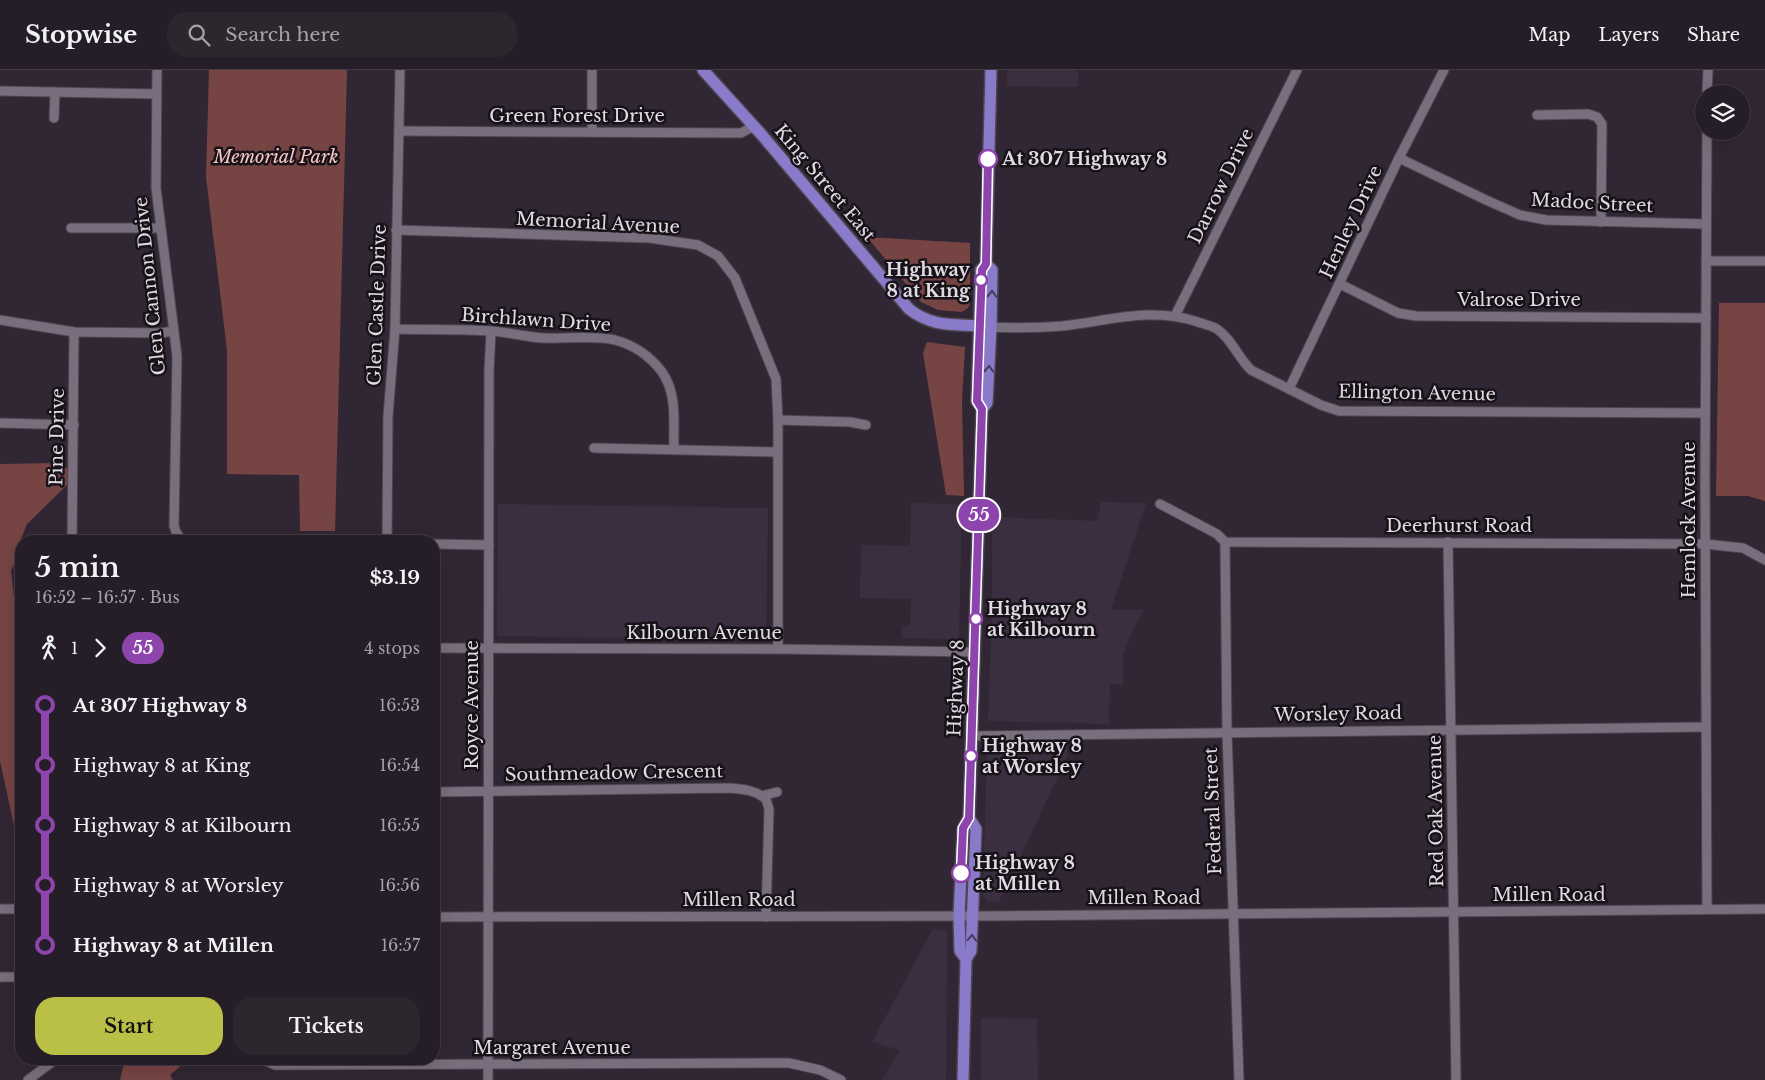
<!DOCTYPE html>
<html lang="en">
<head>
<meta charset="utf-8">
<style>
  body { margin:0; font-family:"Libre Baskerville",serif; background:#2d262f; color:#f1f3f6; height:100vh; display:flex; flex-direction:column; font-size:19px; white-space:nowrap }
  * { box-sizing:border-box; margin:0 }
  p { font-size:16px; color:#a3a2a7 }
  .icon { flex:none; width:28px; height:28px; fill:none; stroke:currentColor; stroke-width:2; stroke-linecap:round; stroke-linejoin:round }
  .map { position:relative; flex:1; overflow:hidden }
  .side { position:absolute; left:15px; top:465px; width:425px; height:530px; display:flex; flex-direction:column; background:#251d27; border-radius:20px; box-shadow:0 5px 20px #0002,0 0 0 1px #423b44 }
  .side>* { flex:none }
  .badge { padding:0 10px; border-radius:16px; font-size:18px; line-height:32px }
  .fabs { position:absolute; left:1695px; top:15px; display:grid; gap:10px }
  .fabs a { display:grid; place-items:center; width:55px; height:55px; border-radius:50%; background:#251d27; box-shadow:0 5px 20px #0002,0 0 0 1px #423b44; font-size:25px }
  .map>.badge { position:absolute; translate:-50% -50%; box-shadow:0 0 0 2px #fff }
  .legs { display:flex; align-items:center; gap:8px; height:55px; padding:0 20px; font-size:16px }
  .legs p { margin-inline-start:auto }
  .summary { display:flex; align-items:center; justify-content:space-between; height:85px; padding:0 20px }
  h1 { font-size:28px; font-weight:600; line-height:38px }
  .cta { display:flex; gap:10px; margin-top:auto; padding:10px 20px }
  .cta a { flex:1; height:58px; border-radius:20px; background:#bac045; color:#111; font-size:20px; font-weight:600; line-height:58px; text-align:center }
  .cta a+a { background:#2d262f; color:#f1f3f6 }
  ul { padding:0 20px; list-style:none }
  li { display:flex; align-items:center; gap:18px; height:60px; font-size:19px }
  li i { display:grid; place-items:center; width:8px; height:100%; margin:0 6px; background:currentColor }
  li i::after { content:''; width:12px; height:12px; margin:-6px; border:4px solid; border-radius:50%; background:#251d27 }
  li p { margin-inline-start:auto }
  li:first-child i { background:linear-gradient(#0000 50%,currentColor 0) }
  li:last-child i { background:linear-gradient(currentColor 50%,#0000 0) }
  header { display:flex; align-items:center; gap:30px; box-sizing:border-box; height:70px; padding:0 25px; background:#251d27; border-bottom:1px solid #423b44 }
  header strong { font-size:24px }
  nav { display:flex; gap:28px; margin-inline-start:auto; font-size:18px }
  .search { width:350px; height:45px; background:#2d262f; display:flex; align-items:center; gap:12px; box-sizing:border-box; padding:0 18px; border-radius:20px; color:#a3a2a7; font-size:19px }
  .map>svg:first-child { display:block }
  .built { fill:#3c2e41 }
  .green { fill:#744 }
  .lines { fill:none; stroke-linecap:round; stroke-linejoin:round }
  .minor-casing { stroke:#4d454f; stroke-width:11 }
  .major-casing { stroke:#4d454f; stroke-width:14 }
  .minor { stroke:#796e7d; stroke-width:9 }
  .major { stroke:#897aca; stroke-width:11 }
  .oneway { stroke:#443c5f }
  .line-1-casing { stroke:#fff; stroke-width:11 }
  .line-1 { stroke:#8e44ad; stroke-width:8 }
  .stop-1-dot { fill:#fff; stroke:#8e44ad; stroke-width:2.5 }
  .labels { text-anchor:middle; stroke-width:5; stroke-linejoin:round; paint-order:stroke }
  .street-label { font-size:18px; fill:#e0dae2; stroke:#161218 }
  .park-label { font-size:18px; font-style:italic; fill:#f7c7c6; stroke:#161218 }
  .stop-label { font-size:18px; font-weight:bold; fill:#e0dae2; stroke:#161218; text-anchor:start }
</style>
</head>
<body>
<header>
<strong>Stopwise</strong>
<div class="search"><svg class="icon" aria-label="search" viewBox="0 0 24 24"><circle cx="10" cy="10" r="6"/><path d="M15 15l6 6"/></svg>Search here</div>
<nav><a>Map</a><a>Layers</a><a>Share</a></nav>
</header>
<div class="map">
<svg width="1765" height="1010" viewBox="0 0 1765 1010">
  <rect width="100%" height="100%" fill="#312734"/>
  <!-- built -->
  <g class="built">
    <path d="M1007,0h71v17l-71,-1z"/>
    <path d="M1101,432l45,1 -35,107h33l-11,19 -10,25v31l-13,-1 -1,40 -121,-3 4,-109v-95l105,4z"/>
    <path d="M911,433l51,1 -3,135 -57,-1v-12h8l1,-27 -51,-1 1,-53 49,1z"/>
    <path d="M498,434l270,4 -2,132 -269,-4z"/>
    <path d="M987,673h81l-1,14 -68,145h-11l-5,-7z"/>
    <path d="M933,859l14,2 -1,149h-64l18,-30 -28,-8z"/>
    <path d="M981,948l56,1 1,61h-57z"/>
  </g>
  <!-- green -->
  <g class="green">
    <path d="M209,0h138l-12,461h-35l-1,-56 -72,-1v-124l-21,-173z"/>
    <path d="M867,167l103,6v61l-3,5 -6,3 -23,-2 -17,-8z"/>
    <path d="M1719,233h46v198l-17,-5h-32z"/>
    <path d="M927,272l38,5 -3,54 2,95 -18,-1 -23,-142z"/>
    <path d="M56,393l13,6 -1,15 -41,40 -8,20 1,6 -9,21 10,87v179l-5,-2 -16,-74v-297z"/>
    <path d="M125,989h63v1l-18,15 3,5h-53z"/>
  </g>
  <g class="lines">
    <defs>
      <g id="minor">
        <path d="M157,0l-1,118 21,168 -3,170c2,7 4,12 11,14l104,1"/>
        <path d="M0,21l156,3"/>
        <path d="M1707,24l1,-24"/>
        <path d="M1537,45l51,-1 9,3 5,7 -1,98"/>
        <path d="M54,48l1,-26"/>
        <path d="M399,61l342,2 13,-7"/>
        <path d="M592,62v-62"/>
        <path d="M1399,88l87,42 34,15 26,5 160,4"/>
        <path d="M71,158h89"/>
        <path d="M396,160l253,8 49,7 20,11 17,22 41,101 2,41v229"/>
        <path d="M1706,191h59"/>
        <path d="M1340,214l58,29 18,3 290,2"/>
        <path d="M1175,246l122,-246"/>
        <path d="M0,250l74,12 87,1 12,-2"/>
        <path d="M986,257c25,1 51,1 76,-1 46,-5 88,-19 133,-5 7,3 16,4 22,8 15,10 21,29 34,41l70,35 18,6 366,2"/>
        <path d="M395,259c31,1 63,0 95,2 18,1 35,6 53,7 22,1 51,-3 72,2 19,5 35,16 47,32 16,23 11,51 12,77"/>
        <path d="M1289,319l110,-231 45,-88"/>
        <path d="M778,350l72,2 16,3"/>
        <path d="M0,353l74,2"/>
        <path d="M594,378l183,4"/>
        <path d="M1160,434l57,30 8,8 480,2 38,4 22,12"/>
        <path d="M72,471l2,-209"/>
        <path d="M387,471l1,-125 7,-87 5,-259"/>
        <path d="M1225,472l2,190 12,348"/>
        <path d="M1448,472l8,538"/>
        <path d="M434,474l55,1"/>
        <path d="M434,578l344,1 196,3"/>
        <path d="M972,666l733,-9"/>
        <path d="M434,722l295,-4c14,1 26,2 37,11l3,10 -3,108"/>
        <path d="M762,726l15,-4"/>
        <path d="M0,839h21"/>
        <path d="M1707,839l-2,-432 2,-346"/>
        <path d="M434,847l550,-1 781,-7"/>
        <path d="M0,907h13"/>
        <path d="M262,989l13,6h11l503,-2 31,7 21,10"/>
        <path d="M28,1010l24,-18"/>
        <path d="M488,1010l1,-709 2,-40"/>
      </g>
      <g id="major">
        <path d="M703,0l58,64 148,175c23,18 43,15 71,17"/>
        <path d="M982,339l5,-6 4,-76 1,-57 -6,-6"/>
        <path d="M966,889l-6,-8 -1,-35 4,-87 6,-11 13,-409 -5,-8 4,-131 5,-6 5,-194"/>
        <path d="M963,1010l3,-121 5,-8 5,-122 -7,-11"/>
      </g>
    </defs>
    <!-- minor casing -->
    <use href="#minor" class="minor-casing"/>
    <!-- major casing -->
    <use href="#major" class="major-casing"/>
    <!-- minor -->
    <use href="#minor" class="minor"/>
    <!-- major -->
    <use href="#major" class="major"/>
  </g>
  <!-- one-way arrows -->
  <defs><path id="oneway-chevron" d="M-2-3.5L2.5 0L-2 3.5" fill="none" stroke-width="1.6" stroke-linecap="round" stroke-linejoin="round" transform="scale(1.25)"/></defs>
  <g class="oneway">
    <use href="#oneway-chevron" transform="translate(992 224) rotate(-89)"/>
    <use href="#oneway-chevron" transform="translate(989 299) rotate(-87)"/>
    <use href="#oneway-chevron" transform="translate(972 868) rotate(-86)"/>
  </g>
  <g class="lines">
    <defs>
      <path id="line-1" d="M961,803l2,-45 6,-10 13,-409 -5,-8 5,-131 4,-6 2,-105"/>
    </defs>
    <!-- line-1 casing -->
    <use href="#line-1" class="line-1-casing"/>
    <!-- line-1 -->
    <use href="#line-1" class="line-1"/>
  </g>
  <!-- markers -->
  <g class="stop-1-dot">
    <circle cx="988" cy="89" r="9"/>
    <circle cx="981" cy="210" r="6"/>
    <circle cx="976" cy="549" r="6"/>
    <circle cx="971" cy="686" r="6"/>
    <circle cx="961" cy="803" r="9"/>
  </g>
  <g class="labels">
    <!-- street labels -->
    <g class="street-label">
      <text x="577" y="52">Green Forest Drive</text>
      <text transform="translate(825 113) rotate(50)" y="6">King Street East</text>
      <text transform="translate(1221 116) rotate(-64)" y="6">Darrow Drive</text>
      <text transform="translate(1592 133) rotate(3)" y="6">Madoc Street</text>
      <text transform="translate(1351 152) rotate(-65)" y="6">Henley Drive</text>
      <text transform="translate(598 153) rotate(3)" y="6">Memorial Avenue</text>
      <text transform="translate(150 216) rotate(-96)" y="6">Glen Cannon Drive</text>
      <text x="1519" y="236">Valrose Drive</text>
      <text transform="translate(377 235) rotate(-88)" y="6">Glen Castle Drive</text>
      <text transform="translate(536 250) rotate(4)" y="6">Birchlawn Drive</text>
      <text transform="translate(1417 323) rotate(1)" y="6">Ellington Avenue</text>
      <text transform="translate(57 367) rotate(-89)" y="6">Pine Drive</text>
      <text transform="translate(1689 450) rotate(-90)" y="6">Hemlock Avenue</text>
      <text x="1459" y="462">Deerhurst Road</text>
      <text x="704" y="569">Kilbourn Avenue</text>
      <text transform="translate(956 618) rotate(-88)" y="6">Highway 8</text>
      <text transform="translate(472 635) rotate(-90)" y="6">Royce Avenue</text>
      <text transform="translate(1338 644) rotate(-1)" y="6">Worsley Road</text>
      <text transform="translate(614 703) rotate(-1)" y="6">Southmeadow Crescent</text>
      <text transform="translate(1213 741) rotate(-92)" y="6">Federal Street</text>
      <text transform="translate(1436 741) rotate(-91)" y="6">Red Oak Avenue</text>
      <text x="1549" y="831">Millen Road</text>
      <text x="1144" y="834">Millen Road</text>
      <text x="739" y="836">Millen Road</text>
      <text x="552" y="984">Margaret Avenue</text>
    </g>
    <!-- park labels -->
    <g class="park-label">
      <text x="276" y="93">Memorial Park</text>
    </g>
    <!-- stop labels -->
    <g class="stop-label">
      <text x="1002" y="95">At 307 Highway 8</text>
      <text x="970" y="206" text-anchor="end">Highway<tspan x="970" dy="21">8 at King</tspan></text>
      <text x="987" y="545">Highway 8<tspan x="987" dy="21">at Kilbourn</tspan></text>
      <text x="982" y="682">Highway 8<tspan x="982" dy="21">at Worsley</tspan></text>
      <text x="975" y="799">Highway 8<tspan x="975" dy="21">at Millen</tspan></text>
    </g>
  </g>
</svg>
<div class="fabs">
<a><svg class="icon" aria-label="layers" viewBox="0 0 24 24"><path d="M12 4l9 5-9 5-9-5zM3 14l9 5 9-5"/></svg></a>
</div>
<b class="badge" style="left:979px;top:445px;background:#8e44ad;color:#fff">55</b>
<section class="side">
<div class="summary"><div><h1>5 min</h1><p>16:52 – 16:57 · Bus</p></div><b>$3.19</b></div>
<div class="legs"><svg class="icon" aria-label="walk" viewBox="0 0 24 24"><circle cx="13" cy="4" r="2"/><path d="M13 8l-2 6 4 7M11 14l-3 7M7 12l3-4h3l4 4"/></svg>1<svg class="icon" aria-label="forward" viewBox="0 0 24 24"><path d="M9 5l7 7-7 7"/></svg><b class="badge" style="background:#8e44ad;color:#fff">55</b><p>4 stops</p></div>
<ul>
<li><i style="color:#8e44ad"></i><b>At 307 Highway 8</b><p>16:53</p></li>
<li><i style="color:#8e44ad"></i><span>Highway 8 at King</span><p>16:54</p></li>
<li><i style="color:#8e44ad"></i><span>Highway 8 at Kilbourn</span><p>16:55</p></li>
<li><i style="color:#8e44ad"></i><span>Highway 8 at Worsley</span><p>16:56</p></li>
<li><i style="color:#8e44ad"></i><b>Highway 8 at Millen</b><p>16:57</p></li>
</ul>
<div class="cta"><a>Start</a><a>Tickets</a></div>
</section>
</div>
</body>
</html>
